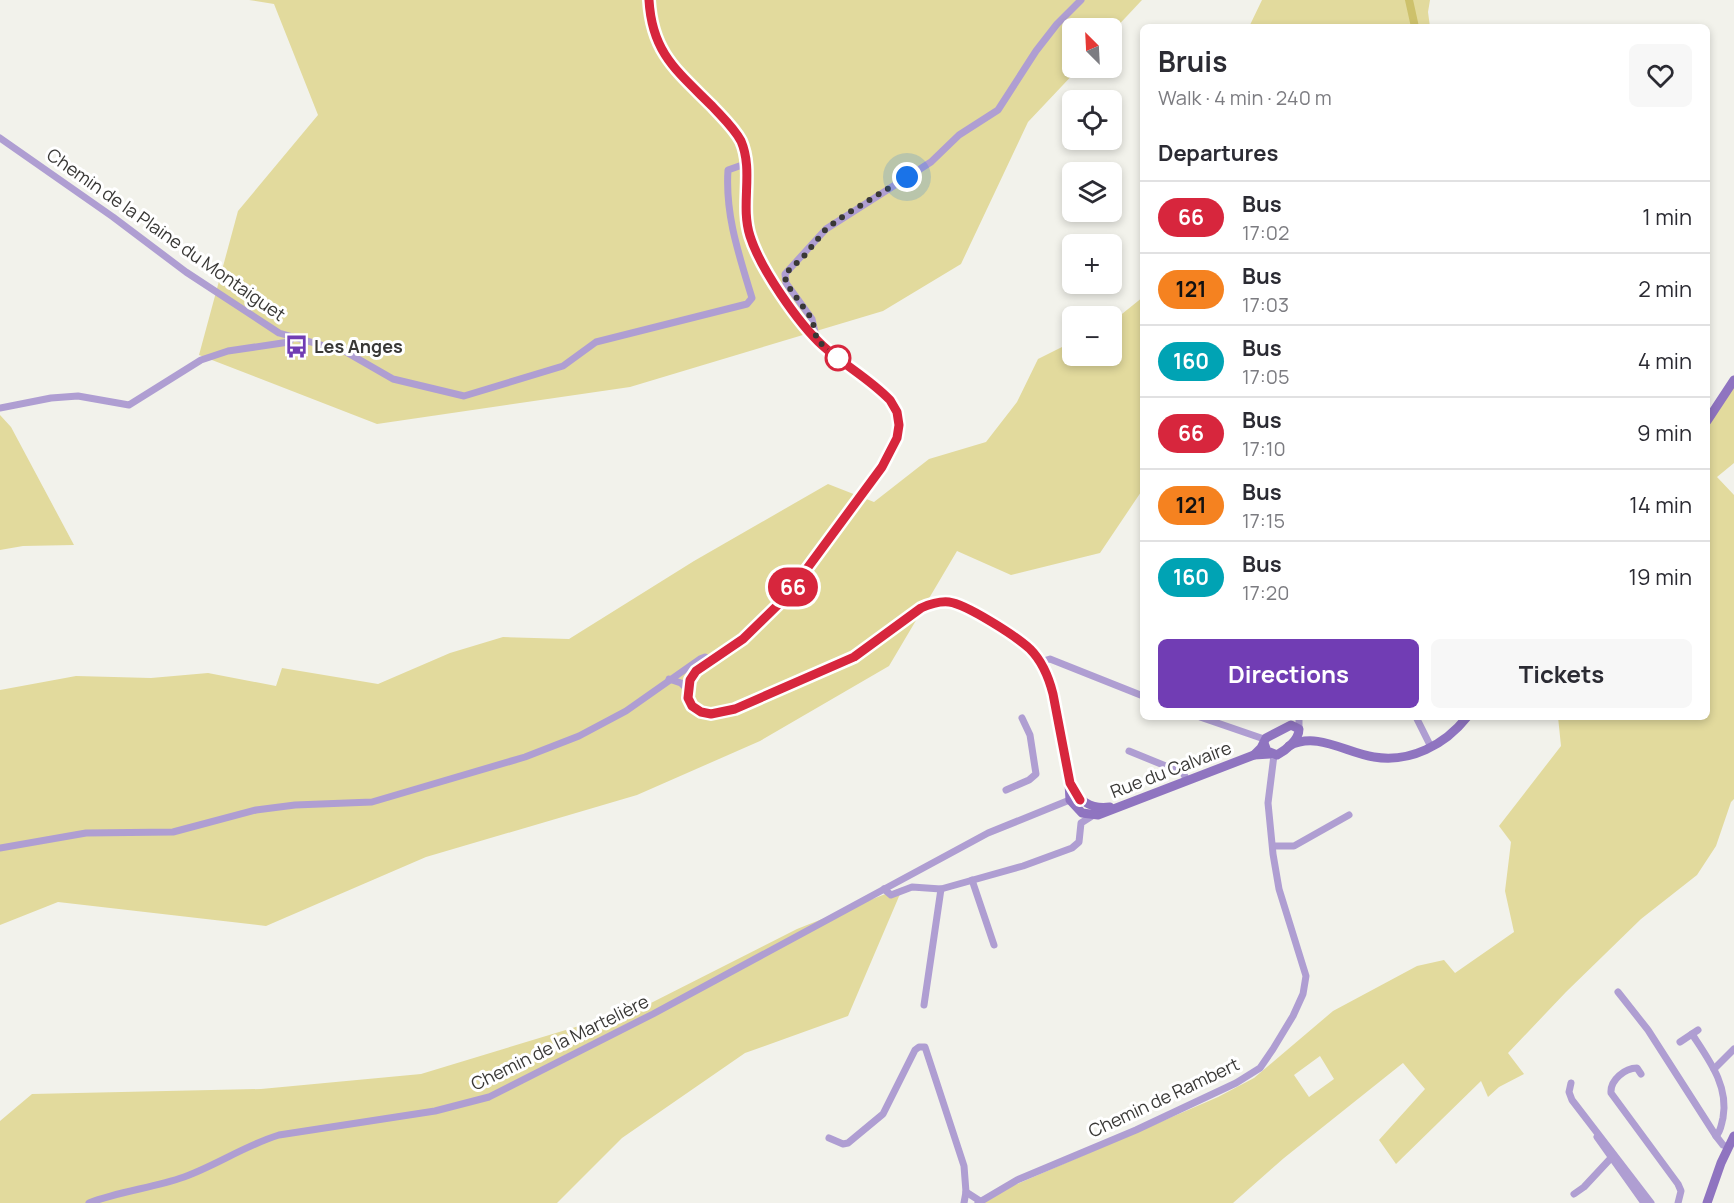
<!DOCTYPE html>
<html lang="en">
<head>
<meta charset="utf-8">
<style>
  body { margin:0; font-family:Manrope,sans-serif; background:#f7f7f7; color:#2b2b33; height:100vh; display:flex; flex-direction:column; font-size:22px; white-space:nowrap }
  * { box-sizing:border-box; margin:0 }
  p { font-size:20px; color:#7c7c81 }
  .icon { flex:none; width:33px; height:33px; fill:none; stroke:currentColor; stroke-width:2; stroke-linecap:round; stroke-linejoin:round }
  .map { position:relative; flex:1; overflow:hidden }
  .panel { position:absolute; left:1140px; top:24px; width:570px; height:696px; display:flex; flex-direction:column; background:#fff; border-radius:9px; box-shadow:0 3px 9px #0003 }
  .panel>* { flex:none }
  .badge { padding:0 12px; border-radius:20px; font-size:21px; line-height:39px }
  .needle { width:39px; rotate:336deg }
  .controls { position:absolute; left:1062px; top:18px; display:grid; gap:12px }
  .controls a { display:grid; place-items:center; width:60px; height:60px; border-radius:9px; background:#fff; box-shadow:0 3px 9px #0003; font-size:30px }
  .you { position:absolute; width:30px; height:30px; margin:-15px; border:4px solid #fff; border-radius:50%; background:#1a73e8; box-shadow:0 0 0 9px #1a73e833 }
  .map>.badge { position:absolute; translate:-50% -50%; box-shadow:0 0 0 3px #fff }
  h2 { padding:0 18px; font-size:22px; line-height:54px }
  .round { display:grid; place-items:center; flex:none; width:63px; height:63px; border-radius:9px; background:#f7f7f7 }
  .headline { display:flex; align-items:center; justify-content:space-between; height:102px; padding:0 18px }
  h1 { font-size:28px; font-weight:700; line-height:45px }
  .action { display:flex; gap:12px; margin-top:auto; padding:12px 18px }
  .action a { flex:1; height:69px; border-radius:9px; background:#713db4; color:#fff; font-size:24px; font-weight:700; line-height:69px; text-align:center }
  .action a+a { background:#f7f7f7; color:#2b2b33 }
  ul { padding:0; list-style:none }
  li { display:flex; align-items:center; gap:18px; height:72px; padding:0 18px; border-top:2px solid #e1e1e2 }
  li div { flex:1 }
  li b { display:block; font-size:22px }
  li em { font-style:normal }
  li .badge { min-width:66px; font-weight:700; text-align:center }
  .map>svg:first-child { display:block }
  .green { fill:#e2da9d; fill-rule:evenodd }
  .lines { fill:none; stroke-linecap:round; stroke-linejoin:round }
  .canal { stroke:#cdc16b; stroke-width:8 }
  .street { stroke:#af9ed2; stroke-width:7 }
  .secondary { stroke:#8f74c0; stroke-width:9 }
  .line-casing { stroke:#fff; stroke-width:14 }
  .line { stroke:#d7263d; stroke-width:9 }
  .walk { stroke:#393836; stroke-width:6; stroke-dasharray:0 10.8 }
  .stop-dot { fill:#fff; stroke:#d7263d; stroke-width:3 }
  .labels { text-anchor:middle; stroke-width:6; stroke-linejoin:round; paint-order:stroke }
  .street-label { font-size:18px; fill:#393836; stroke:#fff }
  .poi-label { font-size:18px; font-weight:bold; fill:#393836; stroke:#fff; text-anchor:start }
</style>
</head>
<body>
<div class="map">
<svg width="1734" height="1203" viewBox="0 0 1734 1203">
  <rect width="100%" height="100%" fill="#f2f2eb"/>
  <!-- green -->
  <g class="green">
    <path d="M249,0h893l-30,32v-4h-40v40h7l-51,54 -67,142 -78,47 -253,76 -253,37 -178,-69 39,-144 80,-96 -44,-111z"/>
    <path d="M1262,0h168l-2,12 2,15h-181z"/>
    <path d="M1143,297v192l-43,64 -89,22 -54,-24 -68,115 -129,75 -123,54 -211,62 -160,69 -208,-24 -58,23v-235l76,-14 75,2 57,-5 68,13 6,-18 96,16 72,-31 53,-16 66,2 125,-78 134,-77 46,18 55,-43 57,-17 31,-40 21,-43 34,-17v14h40v-34z"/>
    <path d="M1734,385v78l-17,14 17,18v304l-3,3 -15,44 -19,29 -56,44 -75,73 -58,61 16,21 -25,13 -11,10 -7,-16 -85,83 -17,-24 46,-51 -22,-26 -119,95 -51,45h-253l23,-13 215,-93 36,-19 79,-67 84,-45 27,-6 11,13 59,-41 -9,-41 6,-49 -12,-16 62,-80 -3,-29h149v-291zM1320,1056l14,23 -25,18 -15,-22z"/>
    <path d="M0,415l11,12 63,118 -51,1 -23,4z"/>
    <path d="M903,887l-55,129 -103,37 -123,85 -65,65h-557v-82l32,-27 229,-5 160,-15 224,-68 152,-77z"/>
  </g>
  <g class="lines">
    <!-- canal -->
    <path class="canal" d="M1409,0l6,27"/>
    <!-- street -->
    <g class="street">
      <path d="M0,138l113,79 73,55 93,61 67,19 47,27 71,17 99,-30 33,-24 151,-38 5,-6c-13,-43 -27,-83 -24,-128l17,-6"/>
      <path d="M816,337l-4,-18 -26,-36 -1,-9 41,-45 105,-67 28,-27 39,-25 38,-59 21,-27 24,-24"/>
      <path d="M0,408l51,-10 27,-2 51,9 72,-45 27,-9 61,-9 4,-5"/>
      <path d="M1040,662l10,-3 93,37"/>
      <path d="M669,679l12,4 6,6"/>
      <path d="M1200,717l64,22"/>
      <path d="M1416,717l15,30"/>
      <path d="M1299,729v-12"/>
      <path d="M1129,751l54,22 4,7"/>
      <path d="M1006,790l23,-10 7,-6 -6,-39 -8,-17"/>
      <path d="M1273,846h21l55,-31"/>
      <path d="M0,848l86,-15 87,-1 83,-22 39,-5 77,-3 153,-45 54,-21 47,-25 74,-52 5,-2 6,3"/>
      <path d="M972,880l22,65"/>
      <path d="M884,889l7,6 21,-8 29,2 82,-23 49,-18 7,-6 2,-19 11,-7"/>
      <path d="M1618,992l30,38 68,106 7,9 5,2"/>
      <path d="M924,1005l17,-116"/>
      <path d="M1692,1034c17,26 37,52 31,84 -2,7 -2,13 -7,18"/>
      <path d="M1680,1042l18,-12"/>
      <path d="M1714,1069l20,-20"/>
      <path d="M1641,1074l-4,-6c-12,0 -27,12 -26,25l67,91 3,7 -3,12"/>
      <path d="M1571,1083l-2,9 3,8 79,103"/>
      <path d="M1597,1137l47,66"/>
      <path d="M829,1138l14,6 5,-1 35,-29 32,-64 4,-3h6l39,119 2,26 -2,11"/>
      <path d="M966,1192l14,9"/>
      <path d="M1574,1194l10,-7 27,-29"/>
      <path d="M89,1203c31,-12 64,-15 95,-26 33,-12 62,-32 95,-42l156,-24 54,-14 164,-83 335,-181 84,-34"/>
      <path d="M978,1203l39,-23 119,-50 100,-47 24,-15 13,-19 20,-33 10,-22 3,-18 -27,-87 -6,-35 -5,-51 6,-48"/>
    </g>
    <!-- secondary -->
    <g class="secondary">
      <path d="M649,0c3,53 28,71 63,106 10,11 22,21 29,35 13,30 -1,64 8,95 11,32 51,91 77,113 21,17 45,31 64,51l7,12 2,13 -2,13 -15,29 -109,144 -30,28 -47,32 -6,8 -2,19 4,8 9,6 10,2 24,-5 119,-52 68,-49c8,-4 17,-7 27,-6 17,2 67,34 81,47 12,12 19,29 23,46l16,88 1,17 12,13 16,2 156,-60 16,-1"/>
      <path d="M1707,421l27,-41"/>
      <path d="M1289,746c28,-15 57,7 85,11 36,6 71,-12 93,-40"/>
      <path d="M1254,755l7,-7 5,-10 25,-13 8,4c0,11 -13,21 -22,26l-10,-4 -3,-8"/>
      <path d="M1069,783c9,17 21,27 41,24"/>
      <path d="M1707,1203l14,-40 13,-27"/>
    </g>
  </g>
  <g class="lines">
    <defs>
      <path id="line" d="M649,0c3,53 28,71 63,106 10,11 22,22 29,35 13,30 -1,64 9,95 10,32 48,87 73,110 21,19 47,33 67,54l7,12 2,13 -2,13 -15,29 -96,130 -43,42 -47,32 -6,9 -2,18 4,8 9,6 10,2 24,-5 119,-52 67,-49c9,-4 18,-7 28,-6 17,2 67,34 81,47 12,12 19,29 23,45l17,89 10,17"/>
    </defs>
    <!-- line casing -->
    <use href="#line" class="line-casing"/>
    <!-- line -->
    <use href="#line" class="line"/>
    <!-- walk -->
    <path class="walk" d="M838,358l-21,-18 -5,-21 -26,-36 -1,-9 19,-18 22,-27 19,-14 62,-38"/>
  </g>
  <!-- icons -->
  <defs>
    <symbol id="bus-bare" viewBox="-9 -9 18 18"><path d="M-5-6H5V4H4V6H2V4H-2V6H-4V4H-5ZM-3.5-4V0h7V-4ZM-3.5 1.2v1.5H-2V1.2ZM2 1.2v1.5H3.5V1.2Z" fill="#713db4" stroke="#fff" stroke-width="2.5" paint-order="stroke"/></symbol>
  </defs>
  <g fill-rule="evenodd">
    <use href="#bus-bare" x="280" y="330" width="33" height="33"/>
  </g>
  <!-- markers -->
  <circle class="stop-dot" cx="838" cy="358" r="12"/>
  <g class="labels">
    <!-- street labels -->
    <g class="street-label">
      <text transform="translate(166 235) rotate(35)" y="6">Chemin de la Plaine du Montaiguet</text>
      <text transform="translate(1171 770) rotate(-21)" y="6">Rue du Calvaire</text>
      <text transform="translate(560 1043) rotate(-26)" y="6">Chemin de la Martelière</text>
      <text transform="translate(1164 1098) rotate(-25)" y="6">Chemin de Rambert</text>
    </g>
    <!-- poi labels -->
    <g class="poi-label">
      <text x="314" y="353">Les Anges</text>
    </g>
  </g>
</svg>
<div class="controls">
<a><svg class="needle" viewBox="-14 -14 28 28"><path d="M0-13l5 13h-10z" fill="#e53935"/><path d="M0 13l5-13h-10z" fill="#7c7c81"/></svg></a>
<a><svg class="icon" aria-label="locate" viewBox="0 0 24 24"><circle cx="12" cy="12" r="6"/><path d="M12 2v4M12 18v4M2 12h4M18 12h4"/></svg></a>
<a><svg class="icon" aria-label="layers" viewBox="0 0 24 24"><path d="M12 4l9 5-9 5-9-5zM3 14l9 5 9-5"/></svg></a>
<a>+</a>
<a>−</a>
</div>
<div class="you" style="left:907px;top:177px"></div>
<b class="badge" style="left:793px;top:587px;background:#d7263d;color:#fff">66</b>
<section class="panel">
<div class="headline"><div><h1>Bruis</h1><p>Walk · 4 min · 240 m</p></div><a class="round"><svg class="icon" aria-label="heart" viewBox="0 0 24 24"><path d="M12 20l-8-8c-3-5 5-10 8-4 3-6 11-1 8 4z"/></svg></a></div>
<h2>Departures</h2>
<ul>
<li><span class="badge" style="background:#d7263d;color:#fff">66</span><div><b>Bus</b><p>17:02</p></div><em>1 min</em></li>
<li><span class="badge" style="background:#f58220;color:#111">121</span><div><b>Bus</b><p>17:03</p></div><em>2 min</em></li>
<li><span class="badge" style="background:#00a3b4;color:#fff">160</span><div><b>Bus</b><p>17:05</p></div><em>4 min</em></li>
<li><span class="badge" style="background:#d7263d;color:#fff">66</span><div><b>Bus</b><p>17:10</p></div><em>9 min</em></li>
<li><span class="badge" style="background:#f58220;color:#111">121</span><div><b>Bus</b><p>17:15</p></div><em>14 min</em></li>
<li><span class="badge" style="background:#00a3b4;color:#fff">160</span><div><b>Bus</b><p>17:20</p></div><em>19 min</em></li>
</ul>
<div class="action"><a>Directions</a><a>Tickets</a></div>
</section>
</div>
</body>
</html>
